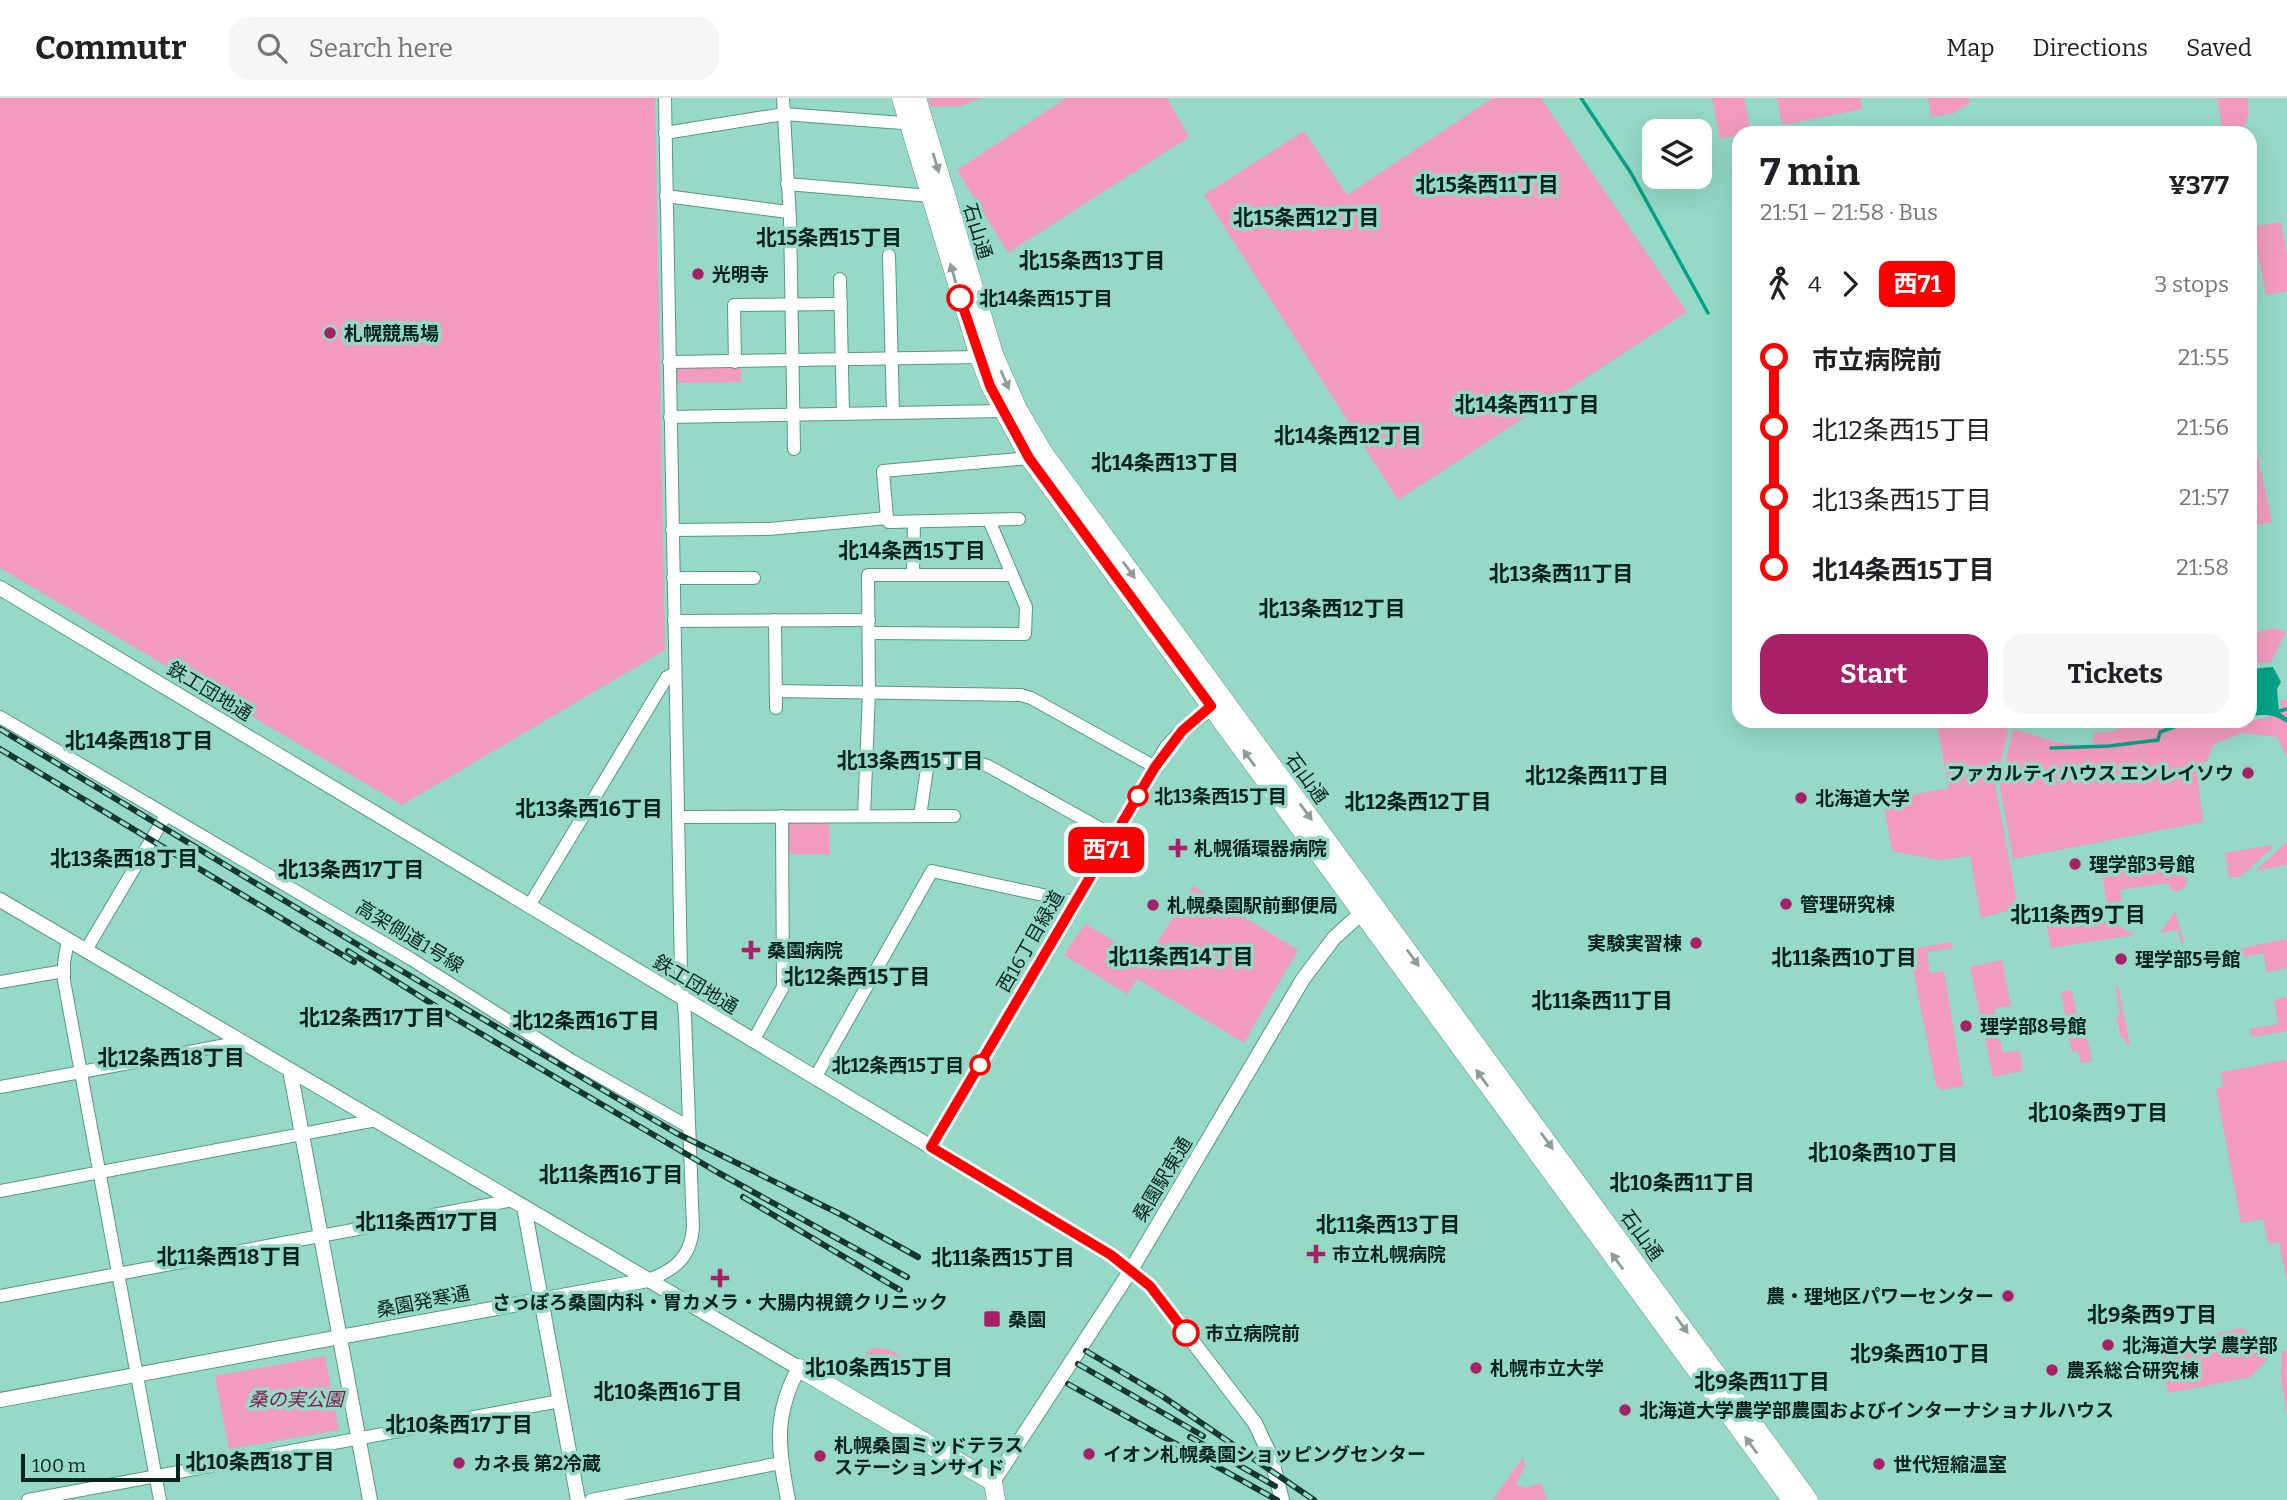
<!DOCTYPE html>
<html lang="en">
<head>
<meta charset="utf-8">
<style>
  body { margin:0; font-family:Bitter,"Noto Sans JP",serif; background:#f6f6f6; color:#202124; height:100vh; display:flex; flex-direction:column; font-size:26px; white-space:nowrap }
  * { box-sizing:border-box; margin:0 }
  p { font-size:23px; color:#757577 }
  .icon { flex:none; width:38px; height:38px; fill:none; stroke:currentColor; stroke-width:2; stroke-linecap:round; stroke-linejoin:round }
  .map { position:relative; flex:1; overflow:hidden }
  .panel { position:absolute; left:1732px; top:28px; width:525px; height:602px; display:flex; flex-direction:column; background:#fff; border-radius:21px; box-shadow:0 7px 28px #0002 }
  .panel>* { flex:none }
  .badge { padding:0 14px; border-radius:10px; font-size:24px; line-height:46px }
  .fabs { position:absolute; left:1642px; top:21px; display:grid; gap:14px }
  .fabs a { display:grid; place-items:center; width:70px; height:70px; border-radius:14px; background:#fff; box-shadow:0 7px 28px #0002; font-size:35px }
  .scale { position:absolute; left:21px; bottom:18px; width:159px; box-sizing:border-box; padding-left:7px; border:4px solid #06231c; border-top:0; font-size:19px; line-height:24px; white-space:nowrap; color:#06231c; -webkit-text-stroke:5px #95d9c6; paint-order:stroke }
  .map>.badge { position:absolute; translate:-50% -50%; box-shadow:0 0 0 4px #fff }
  .legs { display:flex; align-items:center; gap:10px; height:77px; padding:0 28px; font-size:23px }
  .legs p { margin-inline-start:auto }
  .overview { display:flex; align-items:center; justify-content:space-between; height:119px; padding:0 28px }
  h1 { font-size:38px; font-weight:700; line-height:52px }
  .action { display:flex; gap:14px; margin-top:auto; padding:14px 28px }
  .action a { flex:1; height:80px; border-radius:21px; background:#a82067; color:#fff; font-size:28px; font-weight:700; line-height:80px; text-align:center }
  .action a+a { background:#f6f6f6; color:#202124 }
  ul { padding:0 28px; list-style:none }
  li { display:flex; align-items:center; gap:24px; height:70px; font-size:26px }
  li i { display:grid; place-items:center; width:10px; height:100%; margin:0 9px; background:currentColor }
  li i::after { content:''; width:18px; height:18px; margin:-9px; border:5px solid; border-radius:50%; background:#fff }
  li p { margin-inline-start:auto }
  li:first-child i { background:linear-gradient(#0000 50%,currentColor 0) }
  li:last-child i { background:linear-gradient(currentColor 50%,#0000 0) }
  header { display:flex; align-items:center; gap:42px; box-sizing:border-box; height:98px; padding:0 35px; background:#fff; border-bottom:2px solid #e0e0e0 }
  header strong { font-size:33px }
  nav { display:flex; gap:38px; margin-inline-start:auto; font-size:24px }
  .search { width:490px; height:63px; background:#f6f6f6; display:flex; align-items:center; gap:18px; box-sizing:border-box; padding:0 24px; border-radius:21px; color:#757577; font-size:26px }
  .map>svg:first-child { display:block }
  .green { fill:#f29bbd }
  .water { fill:#04a387 }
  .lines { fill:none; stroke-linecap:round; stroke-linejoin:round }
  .stream { stroke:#04a387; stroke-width:3.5 }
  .minor-casing { stroke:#559886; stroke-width:14 }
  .tertiary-casing { stroke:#559886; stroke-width:16 }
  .secondary-casing { stroke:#559886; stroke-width:19 }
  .minor { stroke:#fff; stroke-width:12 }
  .tertiary { stroke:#fff; stroke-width:14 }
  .secondary { stroke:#fff; stroke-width:18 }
  .rail-casing { stroke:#16372f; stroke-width:6 }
  .rail { stroke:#95d9c6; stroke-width:3.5; stroke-dasharray:10; stroke-linecap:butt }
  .oneway { fill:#8f9c99 }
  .line-1-casing { stroke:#fff; stroke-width:16 }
  .line-1 { stroke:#f00; stroke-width:10 }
  .poi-dot { fill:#a82067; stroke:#95d9c6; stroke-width:2.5 }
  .stop-1-dot { fill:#fff; stroke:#f00; stroke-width:3.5 }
  .labels { text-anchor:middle; stroke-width:7; stroke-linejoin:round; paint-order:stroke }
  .street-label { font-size:19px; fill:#06231c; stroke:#95d9c6 }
  .poi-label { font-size:19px; font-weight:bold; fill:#06231c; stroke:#95d9c6; text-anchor:start }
  .stop-label { font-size:19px; font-weight:bold; fill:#06231c; stroke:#95d9c6; text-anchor:start }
  .park-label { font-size:19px; font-style:italic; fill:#861b52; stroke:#95d9c6 }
  .neighbourhood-label { font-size:21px; font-weight:bold; fill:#06231c; stroke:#95d9c6 }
</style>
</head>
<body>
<header>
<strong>Commutr</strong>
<div class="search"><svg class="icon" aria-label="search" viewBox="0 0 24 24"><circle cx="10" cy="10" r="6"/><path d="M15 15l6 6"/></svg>Search here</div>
<nav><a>Map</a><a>Directions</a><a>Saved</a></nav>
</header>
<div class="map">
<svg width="2287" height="1402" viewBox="0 0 2287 1402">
  <rect width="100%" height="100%" fill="#95d9c6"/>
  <!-- green -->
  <g class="green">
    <path d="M0,0h655l10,552 -263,155 -402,-237z"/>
    <path d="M928,0h54l-22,8 -29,1z"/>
    <path d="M1066,0h101l22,39 -181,116 -51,-83z"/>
    <path d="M1493,0h48l146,214 -289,188 -194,-305 100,-64 43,64z"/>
    <path d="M1712,0h32l7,35h-11l-1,2 -19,4z"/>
    <path d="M1777,0h83l3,11 -81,16z"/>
    <path d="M1928,0h40l3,4 -17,11 -23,4z"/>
    <path d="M2217,0h30c3,14 1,24 -8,35h-16z"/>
    <path d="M2281,124l6,32v37l-21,4 -14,-68z"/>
    <path d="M677,270h64v14l-64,1z"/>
    <path d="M2250,324l22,100 -21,4h-1z"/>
    <path d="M2274,530l12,4 -15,30 -20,2v-30z"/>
    <path d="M2280,602h7v57l-10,-20 -35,-4 -28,11 -7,17 -11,4 7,57 -190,37 -13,-72 13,-58 43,13 38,6 -2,-14 26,-4 -2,-9h61l2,5c33,-2 74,-1 103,-14z"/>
    <path d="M1936,623h69l3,12 -13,51 23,124 -37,10 -11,-62 -31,4 -47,-9 -9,-51 66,-12z"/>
    <path d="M829,722l1,34h-41v-30l2,-2z"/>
    <path d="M2287,744v23l-32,6z"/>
    <path d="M2272,747v3l-32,29h-11l-4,-24z"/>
    <path d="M2167,764l20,16 -1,8 -5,4 -9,1 -4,-8 -48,7 2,11 -15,3 -5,-30z"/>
    <path d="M1193,788l105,64 -54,93 -107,-64 -10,15 -63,-39 21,-31 61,36z"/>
    <path d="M2175,813l9,32h-3l-3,-13 -18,3z"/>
    <path d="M2105,819l29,18 -83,13 -4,-22z"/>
    <path d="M2287,841v29l-20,4 -4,-19 -35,7 -1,-9z"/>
    <path d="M1952,844l1,6 -26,4 3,21 14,-2 19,115 -22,4 -5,-5 -26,-130 2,-6z"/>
    <path d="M2002,862l9,46 -17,3 9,44 16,-3 4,21 -30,6 -23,-110z"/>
    <path d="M2115,888h3l12,59h-4l-1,-8 -4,1 -5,-22 4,-2z"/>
    <path d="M2072,892l6,32 6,-1 8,40 -11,2 -3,-12 -6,1 -11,-60z"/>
    <path d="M2287,899v34l-36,6 -1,-8 28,-5 -4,-24z"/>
    <path d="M2287,962v221l-8,-39 -11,2 -5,-25 -22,4 -25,-134 7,-2 -2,-15z"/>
    <path d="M2242,1230l28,17 2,9 -21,23 -83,16 -9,-48z"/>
    <path d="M873,1250c19,0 33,5 32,28l-40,-22z"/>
    <path d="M2282,1253h5v64l-6,-37z"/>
    <path d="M325,1258l14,74 -110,19 -14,-73z"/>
    <path d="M1523,1359l2,8 -9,20 10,3 15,-5 6,17h-54z"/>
  </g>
  <!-- water -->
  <path class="water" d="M2273,569l8,15 -4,7 2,23 8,6v5c-13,-9 -21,-9 -36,-7v-47z"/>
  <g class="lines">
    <!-- stream -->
    <g class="stream">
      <path d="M1581,0l50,75 77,140"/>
      <path d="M2276,614l11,-3"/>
      <path d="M2187,627l27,-4"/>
      <path d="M2051,650l58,-2 49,-6 2,-8 14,-5"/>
    </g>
    <defs>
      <g id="minor">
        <path d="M783,0l7,121 4,230"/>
        <path d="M665,35l119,-19 131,10"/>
        <path d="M787,86l143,12"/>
        <path d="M666,98l122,16"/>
        <path d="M889,157l4,157"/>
        <path d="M840,181l3,135"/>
        <path d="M669,264l310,-5 8,-2"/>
        <path d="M735,264l-1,-57 107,-1"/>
        <path d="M670,319l333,-6"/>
        <path d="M887,420l-4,-47 146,-13"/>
        <path d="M672,432l97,-1 118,-11 2,4 130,-3"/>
        <path d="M913,476l1,-52"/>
        <path d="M673,480h81"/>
        <path d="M775,522l1,88"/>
        <path d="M674,523l195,-1"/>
        <path d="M869,535l156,1 1,-27 -37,-87"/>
        <path d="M776,593l245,4 10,3 124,69"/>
        <path d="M0,619l411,242 160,101 118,67"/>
        <path d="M864,718l5,-123 -1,-118h144"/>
        <path d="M920,718l8,-54 50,1 10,3 126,70"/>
        <path d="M678,719l276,-1"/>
        <path d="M529,808l138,-229 8,-4"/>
        <path d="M68,841l-4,24v18l96,519"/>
        <path d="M86,852l80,-135"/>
        <path d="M0,884l64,-11"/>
        <path d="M753,943l30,-54 -1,-171"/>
        <path d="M815,980l117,-207 143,31"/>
        <path d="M0,989l242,-45"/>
        <path d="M0,1093l376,-71"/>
        <path d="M648,1182c27,-10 43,-23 45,-53l-8,-211 -4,-42 -16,-876"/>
        <path d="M0,1198l513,-96"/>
        <path d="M28,1402l532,-99"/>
        <path d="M591,1402l190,-37"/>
      </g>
      <g id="tertiary">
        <path d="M0,490l1111,667 39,31 105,137 16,34 11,43"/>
        <path d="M0,802l799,468c-26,47 -21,81 -11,132"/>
        <path d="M290,972l80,430"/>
        <path d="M931,1049l236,-400 15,-16 37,-30"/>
        <path d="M524,1109l54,293"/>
        <path d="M0,1302l648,-120"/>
        <path d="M993,1384l138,-212 172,-291 31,-41 34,-31"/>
      </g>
      <g id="secondary">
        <path d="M901,0l78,259 11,29 39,72 762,1042"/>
        <path d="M917,0l77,256 24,55 26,44 765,1047"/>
        <path d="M799,1270l194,114 3,18"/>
      </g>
    </defs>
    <!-- minor casing -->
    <use href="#minor" class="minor-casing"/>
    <!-- tertiary casing -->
    <use href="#tertiary" class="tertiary-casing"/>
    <!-- secondary casing -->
    <use href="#secondary" class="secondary-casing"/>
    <!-- minor -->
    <use href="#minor" class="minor"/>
    <!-- tertiary -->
    <use href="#tertiary" class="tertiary"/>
    <!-- secondary -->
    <use href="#secondary" class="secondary"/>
    <defs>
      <g id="rail">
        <path d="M0,631l368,222 308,182 166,82 76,42"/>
        <path d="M0,651l354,213"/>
        <path d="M348,853l108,68 261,153 190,105"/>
        <path d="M743,1099l157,93"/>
        <path d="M1086,1253l76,45 152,104"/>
        <path d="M1078,1266l125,72"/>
        <path d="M1068,1286l209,116"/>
        <path d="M1190,1339l85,49"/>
      </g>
    </defs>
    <!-- rail casing -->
    <use href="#rail" class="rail-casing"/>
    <!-- rail -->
    <use href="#rail" class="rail"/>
  </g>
  <!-- one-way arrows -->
  <defs><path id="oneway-solid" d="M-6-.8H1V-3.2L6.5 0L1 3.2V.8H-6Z" transform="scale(1.75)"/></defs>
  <g class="oneway">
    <use href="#oneway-solid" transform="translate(936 65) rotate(73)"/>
    <use href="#oneway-solid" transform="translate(953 175) rotate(-106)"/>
    <use href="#oneway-solid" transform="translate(1005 282) rotate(66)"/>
    <use href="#oneway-solid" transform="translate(1129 472) rotate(54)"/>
    <use href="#oneway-solid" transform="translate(1249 660) rotate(-126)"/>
    <use href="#oneway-solid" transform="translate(1306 714) rotate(54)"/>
    <use href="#oneway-solid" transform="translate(1413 860) rotate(54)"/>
    <use href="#oneway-solid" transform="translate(1482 980) rotate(-126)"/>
    <use href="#oneway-solid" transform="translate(1547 1043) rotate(54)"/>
    <use href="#oneway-solid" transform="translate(1617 1163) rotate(-126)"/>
    <use href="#oneway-solid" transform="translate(1682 1227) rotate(54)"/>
    <use href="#oneway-solid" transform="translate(1751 1347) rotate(-126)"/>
  </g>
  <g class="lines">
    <defs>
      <path id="line-1" d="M960,200l30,88 39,72 182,248 -29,25 -27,36 -224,380 180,108 39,31 36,47"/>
    </defs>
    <!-- line-1 casing -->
    <use href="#line-1" class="line-1-casing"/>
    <!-- line-1 -->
    <use href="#line-1" class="line-1"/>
  </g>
  <!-- markers -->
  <g class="poi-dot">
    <circle cx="698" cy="176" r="7"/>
    <circle cx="330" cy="235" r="7"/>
    <circle cx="2248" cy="675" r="7"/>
    <circle cx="1801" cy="700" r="7"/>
    <path d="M1174.5 739.5h7v7h7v7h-7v7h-7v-7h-7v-7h7z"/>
    <circle cx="2075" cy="766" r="7"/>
    <circle cx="1786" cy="806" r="7"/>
    <circle cx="1153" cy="807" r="7"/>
    <circle cx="1696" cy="845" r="7"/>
    <path d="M747.5 841.5h7v7h7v7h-7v7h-7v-7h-7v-7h7z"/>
    <circle cx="2121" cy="861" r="7"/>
    <circle cx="1966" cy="928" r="7"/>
    <path d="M1312.5 1145.5h7v7h7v7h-7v7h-7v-7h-7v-7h7z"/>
    <path d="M716.5 1169.5h7v7h7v7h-7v7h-7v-7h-7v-7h7z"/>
    <circle cx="2008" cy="1198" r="7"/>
    <rect x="983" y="1212" width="18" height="18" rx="3.5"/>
    <circle cx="2108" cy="1247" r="7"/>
    <circle cx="1476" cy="1270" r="7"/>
    <circle cx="2052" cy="1272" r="7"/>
    <circle cx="1625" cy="1312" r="7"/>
    <circle cx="1089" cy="1356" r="7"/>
    <circle cx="820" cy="1358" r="7"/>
    <circle cx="459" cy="1365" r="7"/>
    <circle cx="1879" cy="1366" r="7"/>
  </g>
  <g class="stop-1-dot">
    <circle cx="960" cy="200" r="12"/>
    <circle cx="1138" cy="698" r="9"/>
    <circle cx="980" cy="967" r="9"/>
    <circle cx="1186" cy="1235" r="12"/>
  </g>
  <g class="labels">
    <!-- street labels -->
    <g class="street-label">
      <text transform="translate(978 133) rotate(73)" y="7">石山通</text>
      <text transform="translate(210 593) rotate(31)" y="7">鉄工団地通</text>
      <text transform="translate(1307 680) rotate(54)" y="7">石山通</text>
      <text transform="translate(410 838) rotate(31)" y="7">高架側道1号線</text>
      <text transform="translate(1030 843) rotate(-60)" y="7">西16丁目緑道</text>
      <text transform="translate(696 886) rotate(31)" y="7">鉄工団地通</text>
      <text transform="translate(1162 1081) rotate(-59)" y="7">桑園駅東通</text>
      <text transform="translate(1642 1137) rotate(54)" y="7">石山通</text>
      <text transform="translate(423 1203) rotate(-11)" y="7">桑園発寒通</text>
    </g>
    <!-- poi labels -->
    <g class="poi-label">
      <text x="712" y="183">光明寺</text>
      <text x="344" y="242">札幌競馬場</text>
      <text x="2234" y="682" text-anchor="end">ファカルティハウス エンレイソウ</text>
      <text x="1815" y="707">北海道大学</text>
      <text x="1194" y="757">札幌循環器病院</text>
      <text x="2089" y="773">理学部3号館</text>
      <text x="1800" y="813">管理研究棟</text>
      <text x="1167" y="814">札幌桑園駅前郵便局</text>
      <text x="1682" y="852" text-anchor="end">実験実習棟</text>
      <text x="767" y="859">桑園病院</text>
      <text x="2135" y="868">理学部5号館</text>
      <text x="1980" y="935">理学部8号館</text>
      <text x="1332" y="1163">市立札幌病院</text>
      <text x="1994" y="1205" text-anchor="end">農・理地区パワーセンター</text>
      <text x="720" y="1211" text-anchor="middle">さっぽろ桑園内科・胃カメラ・大腸内視鏡クリニック</text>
      <text x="1008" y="1228">桑園</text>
      <text x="2122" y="1254">北海道大学 農学部</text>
      <text x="1490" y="1277">札幌市立大学</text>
      <text x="2066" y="1279">農系総合研究棟</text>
      <text x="1639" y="1319">北海道大学農学部農園およびインターナショナルハウス</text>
      <text x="834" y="1354">札幌桑園ミッドテラス<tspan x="834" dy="22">ステーションサイド</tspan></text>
      <text x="1103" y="1363">イオン札幌桑園ショッピングセンター</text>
      <text x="473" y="1372">カネ長 第2冷蔵</text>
      <text x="1893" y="1373">世代短縮温室</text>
    </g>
    <!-- stop labels -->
    <g class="stop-label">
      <text x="979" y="207">北14条西15丁目</text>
      <text x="1154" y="705">北13条西15丁目</text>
      <text x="964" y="974" text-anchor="end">北12条西15丁目</text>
      <text x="1205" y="1242">市立病院前</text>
    </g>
    <!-- park labels -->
    <g class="park-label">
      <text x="296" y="1308">桑の実公園</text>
    </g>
    <!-- neighbourhood labels -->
    <g class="neighbourhood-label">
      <text x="1487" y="94">北15条西11丁目</text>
      <text x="1306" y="127">北15条西12丁目</text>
      <text x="829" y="147">北15条西15丁目</text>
      <text x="1092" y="170">北15条西13丁目</text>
      <text x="1527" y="314">北14条西11丁目</text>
      <text x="1348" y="345">北14条西12丁目</text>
      <text x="1165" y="372">北14条西13丁目</text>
      <text x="912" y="460">北14条西15丁目</text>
      <text x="1561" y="483">北13条西11丁目</text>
      <text x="1332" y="518">北13条西12丁目</text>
      <text x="139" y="650">北14条西18丁目</text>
      <text x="910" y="670">北13条西15丁目</text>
      <text x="1597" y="685">北12条西11丁目</text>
      <text x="1418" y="711">北12条西12丁目</text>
      <text x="589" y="718">北13条西16丁目</text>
      <text x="124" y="768">北13条西18丁目</text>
      <text x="351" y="779">北13条西17丁目</text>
      <text x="2078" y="824">北11条西9丁目</text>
      <text x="1181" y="866">北11条西14丁目</text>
      <text x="1844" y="867">北11条西10丁目</text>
      <text x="857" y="886">北12条西15丁目</text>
      <text x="1602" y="910">北11条西11丁目</text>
      <text x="372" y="927">北12条西17丁目</text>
      <text x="586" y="930">北12条西16丁目</text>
      <text x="171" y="967">北12条西18丁目</text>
      <text x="2098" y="1022">北10条西9丁目</text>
      <text x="1883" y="1062">北10条西10丁目</text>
      <text x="611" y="1084">北11条西16丁目</text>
      <text x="1682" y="1092">北10条西11丁目</text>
      <text x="427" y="1131">北11条西17丁目</text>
      <text x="1388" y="1134">北11条西13丁目</text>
      <text x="229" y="1166">北11条西18丁目</text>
      <text x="1003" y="1167">北11条西15丁目</text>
      <text x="2152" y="1224">北9条西9丁目</text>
      <text x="1920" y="1263">北9条西10丁目</text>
      <text x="879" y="1277">北10条西15丁目</text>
      <text x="1762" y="1291">北9条西11丁目</text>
      <text x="668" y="1301">北10条西16丁目</text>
      <text x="459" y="1334">北10条西17丁目</text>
      <text x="260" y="1371">北10条西18丁目</text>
    </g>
  </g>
</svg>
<div class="fabs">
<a><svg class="icon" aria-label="layers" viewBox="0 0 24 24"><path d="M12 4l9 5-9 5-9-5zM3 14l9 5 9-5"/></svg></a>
</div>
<div class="scale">100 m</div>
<b class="badge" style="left:1106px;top:752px;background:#f00;color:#fff">西71</b>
<section class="panel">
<div class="overview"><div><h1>7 min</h1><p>21:51 – 21:58 · Bus</p></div><b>¥377</b></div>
<div class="legs"><svg class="icon" aria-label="walk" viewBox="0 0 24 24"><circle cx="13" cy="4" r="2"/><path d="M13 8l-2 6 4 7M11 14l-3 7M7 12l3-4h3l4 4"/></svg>4<svg class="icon" aria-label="forward" viewBox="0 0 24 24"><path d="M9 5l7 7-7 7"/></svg><b class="badge" style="background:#f00;color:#fff">西71</b><p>3 stops</p></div>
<ul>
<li><i style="color:#f00"></i><b>市立病院前</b><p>21:55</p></li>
<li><i style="color:#f00"></i><span>北12条西15丁目</span><p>21:56</p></li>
<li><i style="color:#f00"></i><span>北13条西15丁目</span><p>21:57</p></li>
<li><i style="color:#f00"></i><b>北14条西15丁目</b><p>21:58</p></li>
</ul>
<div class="action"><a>Start</a><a>Tickets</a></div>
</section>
</div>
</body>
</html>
